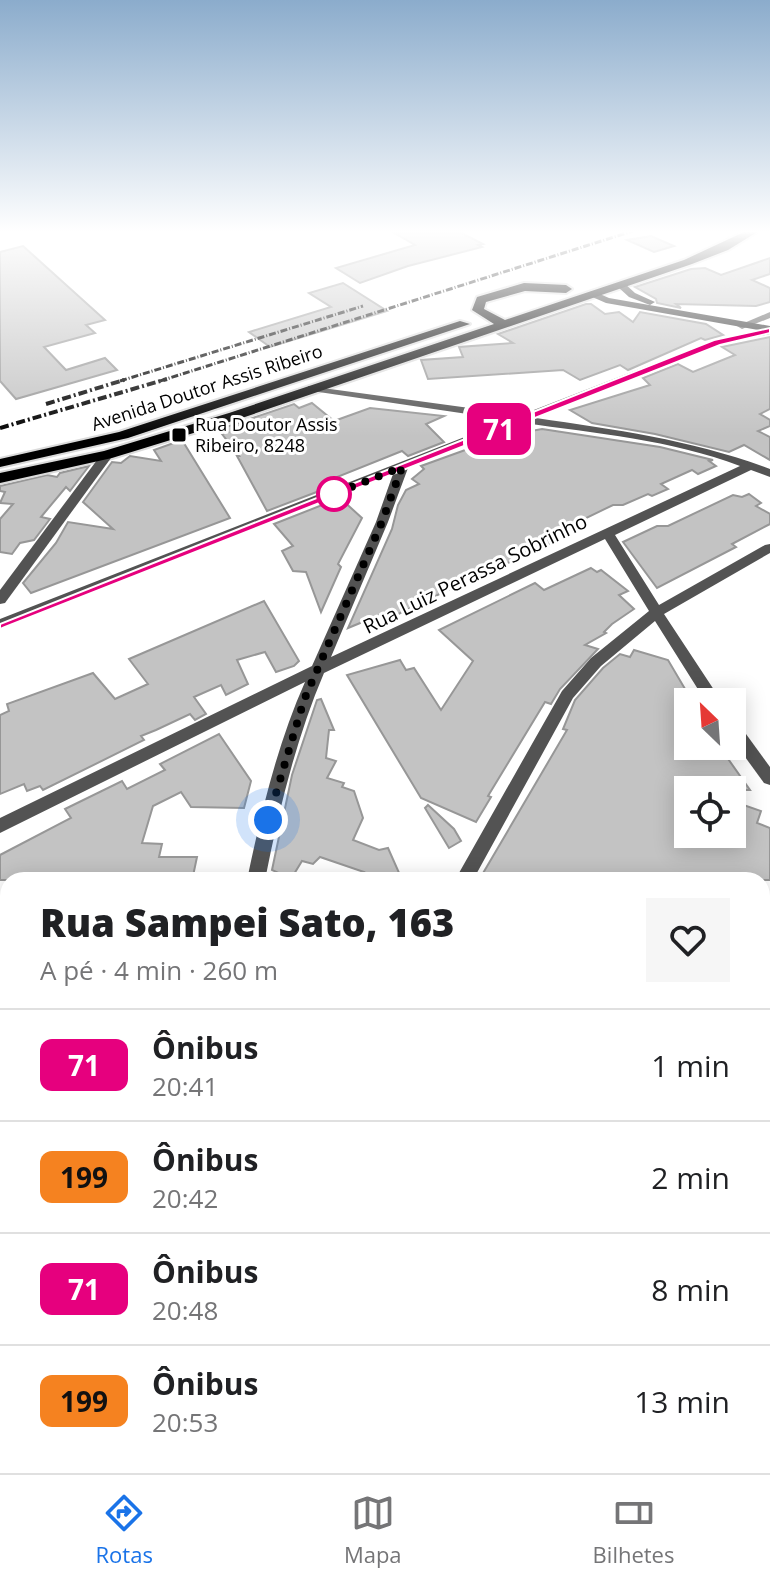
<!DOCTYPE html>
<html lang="pt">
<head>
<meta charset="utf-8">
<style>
  body { margin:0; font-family:"Open Sans",sans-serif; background:#f6f6f6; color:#202124; height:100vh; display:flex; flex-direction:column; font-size:30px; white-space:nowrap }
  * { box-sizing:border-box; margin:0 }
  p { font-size:26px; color:#757577 }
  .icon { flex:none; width:44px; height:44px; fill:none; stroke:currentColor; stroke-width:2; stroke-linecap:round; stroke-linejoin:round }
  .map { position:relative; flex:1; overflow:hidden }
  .panel { position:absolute; left:0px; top:872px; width:770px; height:602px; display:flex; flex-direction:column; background:#fff; border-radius:24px 24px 0 0; box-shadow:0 4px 20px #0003 }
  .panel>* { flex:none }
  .badge { padding:0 16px; border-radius:12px; font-size:28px; line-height:52px }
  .needle { width:52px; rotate:335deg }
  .fabs { position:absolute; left:674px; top:688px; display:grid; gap:16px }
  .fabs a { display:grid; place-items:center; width:72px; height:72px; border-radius:0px; background:#fff; box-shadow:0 4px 20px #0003; font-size:40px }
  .you { position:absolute; width:40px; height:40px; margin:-20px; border:6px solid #fff; border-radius:50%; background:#1a73e8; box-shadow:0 0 0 12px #1a73e833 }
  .map>.badge { position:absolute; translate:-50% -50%; box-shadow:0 0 0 4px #fff }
  .round { display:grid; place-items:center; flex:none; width:84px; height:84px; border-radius:0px; background:#f6f6f6 }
  .headline { display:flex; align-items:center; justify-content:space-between; height:136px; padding:0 40px }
  h1 { font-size:38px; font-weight:800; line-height:60px }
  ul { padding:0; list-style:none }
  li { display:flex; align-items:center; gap:24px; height:112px; padding:0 40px; border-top:2px solid #e0e0e0 }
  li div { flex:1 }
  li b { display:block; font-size:30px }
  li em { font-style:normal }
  li .badge { min-width:88px; font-weight:700; text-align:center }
  .menu { display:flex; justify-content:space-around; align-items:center; height:112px; border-top:2px solid #e0e0e0; background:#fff; font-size:22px; color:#757577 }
  .menu a { display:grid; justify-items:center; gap:4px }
  .menu .active { color:#1a73e8 }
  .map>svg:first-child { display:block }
  .building { fill:#c3c3c3; stroke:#979797; stroke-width:2 }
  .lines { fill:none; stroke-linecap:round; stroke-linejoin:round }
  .primary-casing { stroke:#dbdbdb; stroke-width:4 }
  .minor { fill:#535353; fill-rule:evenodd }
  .tertiary { fill:#535353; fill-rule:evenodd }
  .secondary { fill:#202020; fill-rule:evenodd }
  .primary { fill:#000; fill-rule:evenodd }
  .rail-far1 { stroke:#000; stroke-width:3; stroke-dasharray:7 2 1 2; stroke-linecap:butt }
  .rail { stroke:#000; stroke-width:4; stroke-dasharray:9 3 2 3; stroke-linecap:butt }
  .line { fill:#e6007e; stroke:#fff; stroke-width:2 }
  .walk { stroke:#000; stroke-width:8; stroke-dasharray:0 14.4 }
  .poi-dot { fill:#000; stroke:#fff; stroke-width:3 }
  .stop-dot { fill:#fff; stroke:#e6007e; stroke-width:4 }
  .labels { text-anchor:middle; stroke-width:6; stroke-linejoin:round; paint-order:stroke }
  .far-street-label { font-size:18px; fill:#000; stroke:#fff }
  .far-poi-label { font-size:18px; fill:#000; stroke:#fff; text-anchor:start }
  .street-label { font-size:20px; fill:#000; stroke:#fff }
</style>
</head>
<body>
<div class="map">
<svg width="770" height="1473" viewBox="0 0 770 1473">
  <rect width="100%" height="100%" fill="#fff"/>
  <!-- building -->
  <g class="building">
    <path d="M391,231h67l25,13 -5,1 4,2 -74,19 -48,17 -24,-15 79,-23z"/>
    <path d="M651,236l23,10 -20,6 -27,-12z"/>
    <path d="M23,246l82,74 -19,5 9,8 -51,14 22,23 39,-12 12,12 -101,29 -16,-18v-129z"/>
    <path d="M770,258v16l-18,6 18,8v14l-14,4 -80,-2 5,4 -24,-5 -1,-4 -21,-12 56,-18 14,-1 16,7z"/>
    <path d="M343,283l44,28 -117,36 -21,-15 82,-25 -22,-14z"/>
    <path d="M586,304h5l14,10 14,-2 14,10 7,-10 66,12 17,11 -18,5 -4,-2 -73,32 -8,-5 -40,15 -17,-10 -135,9 -7,-19 42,-3 -4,-10 54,-4 -15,-9z"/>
    <path d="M770,337v72l-10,5 10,6v6l-12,5 12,6v23l-26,-15 -15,7 -74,-18 -63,-11 -22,-13 80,-25 -7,-7 35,-14 15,8 42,-17 -13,-8z"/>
    <path d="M312,403l22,18 36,-13 74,8 -18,8 18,18 -36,14 -6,-5 -80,32 5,5 -60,23 -30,-55h2l-17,-22 6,-2 -5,-4 71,-24 5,4z"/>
    <path d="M542,429l118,18 53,13 -4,1 7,5 -18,8 -6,-4 -31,14 7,5 -16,7 -4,-2 -25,11h-10l-64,31 6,5 -69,32 -7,-5 -35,16 6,5 -62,30 -6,-5 -34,14 44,-99 6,-24 8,-15 13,-6 -7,-5 12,-10 -3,-3 83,-30z"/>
    <path d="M182,440l48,78 -199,75 -8,-10 33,-40 12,-21 45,7 -30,-27 29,-40 9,1 9,-7 31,5 -7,-11z"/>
    <path d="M89,466l-19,25 -4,-4 -25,30 9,2 -16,21 -14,3 -8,11 -12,-2v-33l13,-15 -13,-1 5,-11 -5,-1v-5l47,-11 10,2 3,-4z"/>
    <path d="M749,494l12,9 -5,3 14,8v10l-38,20 4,3 -79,41 -34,-46 34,-16h11l65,-31 9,2z"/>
    <path d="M340,498l22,20 -24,46 3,3 -20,45 -15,-40 -13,-1 -11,-20 11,-5 -19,-22z"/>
    <path d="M591,568l6,4 4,-2 27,21 -9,4 15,14 -22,15 -8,8 2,1 -21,12 13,4 -38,40 -9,15 -6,-2 -57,94 3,1 -15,25 -55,-24 -74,-123 53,-15 6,10 8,-2 27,42 32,-49 -34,-31 96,-47 9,7z"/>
    <path d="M264,601l35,60 -5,5 -18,6 -11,-20 -28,8 11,24 -22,11 -5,-10 -27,12 12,17 -11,6 -5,-6 -34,16 -15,6 3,4 -101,50 -3,-4 -13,5 -3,-7 -24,10v-79l9,-4 -2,-7 86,-31 22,26 33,-15 -19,-25z"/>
    <path d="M634,650l34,10 20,34v52h31l31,44h-46l-16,-6v50h44v-33l29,10 -4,12 13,5v52h-291l88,-150 -4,-1 12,-29 28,-32 17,-14 10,3z"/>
    <path d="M321,699l13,31h-5l-3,28 10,3 -9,17 17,5 -2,4 12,4 9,27 -10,22 26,10 9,-2 12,27 -20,5h-22l6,-8 -44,-15 -7,7 -11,-3 -11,18 -19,-9 20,-95 25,-75z"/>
    <path d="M219,734l32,47 -7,27 -53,-1 -10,-15 -28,14 -11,37 20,1 -3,13h38l-4,19 -61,-1 -1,5h-131v-25l71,-37 -6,-9 57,-28 5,8 38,-19 -5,-6z"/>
    <path d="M428,805l26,24 7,12 -12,7 -24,-40z"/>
  </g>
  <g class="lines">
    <defs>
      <g id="primary">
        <path d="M746,231h13l-31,19 -36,14 -453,155 -127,39 -112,25v-10l104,-22 125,-38 265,-89 -22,-14 5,-13 47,-14 42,2 6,4 -6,4 -41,-2 -39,11 -2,7 21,11 179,-60z"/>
        <path d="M460,321l10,3 -342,114 -128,29v-8l119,-27z"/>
      </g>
    </defs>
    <!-- primary casing -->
    <use href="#primary" class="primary-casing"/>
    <!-- minor -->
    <g class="minor">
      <path d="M770,328v6l-49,10 -185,74c81,12 157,22 234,51v8l-19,-7 -136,65 44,70 106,-60 5,-1v9l-106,61 58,88h-16l-51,-81 -54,45 -28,32 -100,182h-18l107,-189 29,-33 58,-47 -44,-72 -281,134c-28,66 -45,136 -59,207h-18c14,-67 30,-135 58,-198l-305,151v-15l312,-152 64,-144 17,-48 -393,155v-10l508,-199 -196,-29 -4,-1v-4l213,29 193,-75zM523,423c73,10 148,17 217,43l-409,191 57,-135 20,-54z"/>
      <path d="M107,451l4,1v6l-106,145 -5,1v-14l103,-138z"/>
      <path d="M732,721l6,2 32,44v18l-6,-2 -32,-44z"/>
      <path d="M770,972v20l-8,3v-20z"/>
      <path d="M8,1108v24l-8,4v-24z"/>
      <path d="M8,1447v19h11l-6,7h-13v-23z"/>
      <path d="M240,1466h26l2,7h-26z"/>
    </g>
    <!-- tertiary -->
    <path class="tertiary" d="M770,312v6l-28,11 -5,-3z"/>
    <!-- secondary -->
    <g class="secondary">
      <path d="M618,283h6l11,10 20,9 -5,3 -21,-8 -11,-10z"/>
      <path d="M593,291l16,7 161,28v6l-164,-29 -16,-7v-4z"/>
    </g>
    <!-- primary -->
    <use href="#primary" class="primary"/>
    <!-- rail-far1 -->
    <g class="rail-far1">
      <path d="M120,381l243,-75"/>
      <path d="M160,381l473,-150"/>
    </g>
    <!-- rail -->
    <g class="rail">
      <path d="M46,404l81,-25"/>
      <path d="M0,428l167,-49"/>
    </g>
  </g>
  <!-- sky -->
  <linearGradient id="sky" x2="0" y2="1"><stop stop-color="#8baccc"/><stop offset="0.53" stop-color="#fff"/><stop offset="1" stop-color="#fff" stop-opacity="0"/></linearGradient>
  <rect width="770" height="437" fill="url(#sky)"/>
  <!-- line -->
  <path class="line" d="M770,328v5l-50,12 -715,282 -5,2v-5l714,-284z"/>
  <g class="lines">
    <!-- walk -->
    <path class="walk" d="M268,820l36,-120 78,-178 20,-55 -68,27"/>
  </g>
  <!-- markers -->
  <rect class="poi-dot" x="171" y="427" width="16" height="16" rx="4"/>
  <circle class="stop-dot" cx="334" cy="494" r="16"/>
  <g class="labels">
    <!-- far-street labels -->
    <g class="far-street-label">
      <text transform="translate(207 388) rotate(-18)" y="6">Avenida Doutor Assis Ribeiro</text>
    </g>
    <!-- far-poi labels -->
    <g class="far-poi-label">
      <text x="195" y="431">Rua Doutor Assis<tspan x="195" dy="21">Ribeiro, 8248</tspan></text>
    </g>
    <!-- street labels -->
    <g class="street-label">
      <text transform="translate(475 574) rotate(-26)" y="7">Rua Luiz Perassa Sobrinho</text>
    </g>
  </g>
</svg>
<div class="fabs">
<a><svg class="needle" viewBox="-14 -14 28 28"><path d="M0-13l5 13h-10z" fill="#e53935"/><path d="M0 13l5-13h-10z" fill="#757577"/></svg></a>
<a><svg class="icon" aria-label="locate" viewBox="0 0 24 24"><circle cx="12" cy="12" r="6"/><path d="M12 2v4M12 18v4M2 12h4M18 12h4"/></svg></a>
</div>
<div class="you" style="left:268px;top:820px"></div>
<b class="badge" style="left:499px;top:429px;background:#e6007e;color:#fff">71</b>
<section class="panel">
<div class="headline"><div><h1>Rua Sampei Sato, 163</h1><p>A pé · 4 min · 260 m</p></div><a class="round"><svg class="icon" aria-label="heart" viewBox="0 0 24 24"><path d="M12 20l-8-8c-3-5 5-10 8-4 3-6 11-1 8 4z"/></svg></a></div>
<ul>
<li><span class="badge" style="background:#e6007e;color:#fff">71</span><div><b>Ônibus</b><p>20:41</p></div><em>1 min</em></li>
<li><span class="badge" style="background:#f58220;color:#111">199</span><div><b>Ônibus</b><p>20:42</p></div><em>2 min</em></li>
<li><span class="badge" style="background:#e6007e;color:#fff">71</span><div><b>Ônibus</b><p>20:48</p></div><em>8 min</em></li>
<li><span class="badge" style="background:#f58220;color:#111">199</span><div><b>Ônibus</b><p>20:53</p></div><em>13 min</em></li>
</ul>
</section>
</div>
<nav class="menu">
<a class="active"><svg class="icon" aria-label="directions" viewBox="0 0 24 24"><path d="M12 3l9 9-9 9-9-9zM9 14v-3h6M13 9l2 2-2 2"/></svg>Rotas</a>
<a><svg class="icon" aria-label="map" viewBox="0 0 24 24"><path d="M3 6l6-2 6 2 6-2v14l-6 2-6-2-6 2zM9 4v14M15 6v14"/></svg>Mapa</a>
<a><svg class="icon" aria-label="tickets" viewBox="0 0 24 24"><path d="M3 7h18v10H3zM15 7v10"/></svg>Bilhetes</a>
</nav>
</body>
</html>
